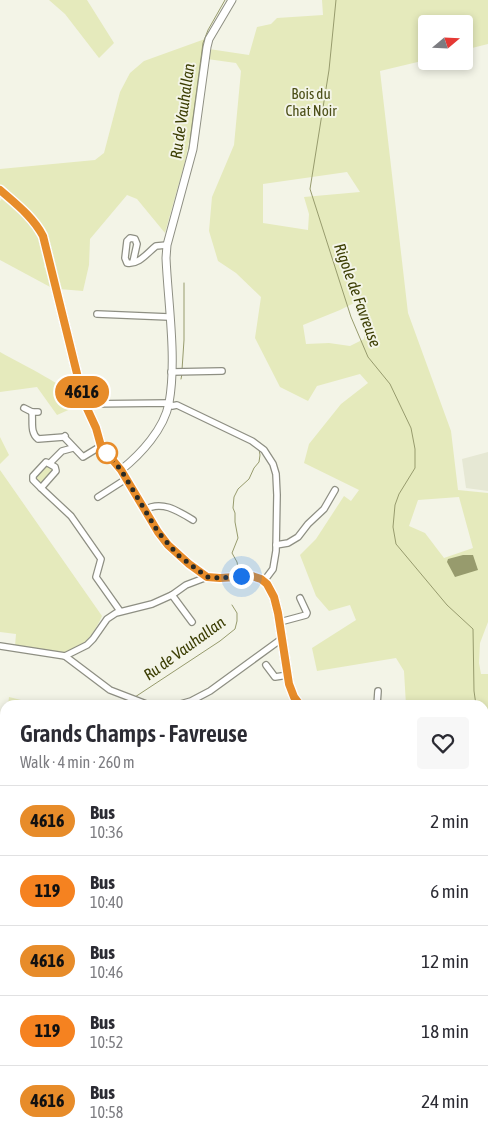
<!DOCTYPE html>
<html lang="en">
<head>
<meta charset="utf-8">
<style>
  body { margin:0; font-family:"Asap Condensed",sans-serif; background:#f7f7f7; color:#2b2b33; height:100vh; display:flex; flex-direction:column; font-size:19px; white-space:nowrap }
  * { box-sizing:border-box; margin:0 }
  p { font-size:16px; color:#7c7c81 }
  .icon { flex:none; width:28px; height:28px; fill:none; stroke:currentColor; stroke-width:2; stroke-linecap:round; stroke-linejoin:round }
  .map { position:relative; flex:1; overflow:hidden }
  .side { position:absolute; left:0px; top:700px; width:489px; height:446px; display:flex; flex-direction:column; background:#fff; border-radius:15px 15px 0 0; box-shadow:0 2px 8px #0003 }
  .side>* { flex:none }
  .badge { padding:0 10px; border-radius:16px; font-size:18px; line-height:32px }
  .needle { width:32px; rotate:71deg }
  .tools { position:absolute; left:418px; top:15px; display:grid; gap:10px }
  .tools a { display:grid; place-items:center; width:55px; height:55px; border-radius:5px; background:#fff; box-shadow:0 2px 8px #0003; font-size:25px }
  .you { position:absolute; width:25px; height:25px; margin:-12px; border:4px solid #fff; border-radius:50%; background:#1a73e8; box-shadow:0 0 0 8px #1a73e833 }
  .map>.badge { position:absolute; translate:-50% -50%; box-shadow:0 0 0 2px #fff }
  .round { display:grid; place-items:center; flex:none; width:52px; height:52px; border-radius:5px; background:#f7f7f7 }
  .head { display:flex; align-items:center; justify-content:space-between; height:85px; padding:0 20px }
  h1 { font-size:24px; font-weight:600; line-height:38px }
  ul { padding:0; list-style:none }
  li { display:flex; align-items:center; gap:15px; height:70px; padding:0 20px; border-top:1px solid #e1e1e2 }
  li div { flex:1 }
  li b { display:block; font-size:19px }
  li em { font-style:normal }
  li .badge { min-width:55px; font-weight:700; text-align:center }
  .map>svg:first-child { display:block }
  .built { fill:#e6e8d4 }
  .green { fill:#e5eabc; fill-rule:evenodd }
  .water { fill:#979b6d }
  .lines { fill:none; stroke-linecap:round; stroke-linejoin:round }
  .stream { stroke:#979b6d; stroke-width:1 }
  .minor-casing { stroke:#8e8f83; stroke-width:8 }
  .tertiary-casing { stroke:#8e8f83; stroke-width:9 }
  .secondary-casing { stroke:#8e8f83; stroke-width:10 }
  .minor { stroke:#fff; stroke-width:5.5 }
  .tertiary { stroke:#fff; stroke-width:7 }
  .secondary { stroke:#fff; stroke-width:8 }
  .line-casing { stroke:#fff; stroke-width:11 }
  .line { stroke:#e78c2a; stroke-width:8 }
  .walk { stroke:#292a25; stroke-width:5; stroke-dasharray:0 9 }
  .stop-dot { fill:#fff; stroke:#e78c2a; stroke-width:2.5 }
  .labels { text-anchor:middle; stroke-width:4; stroke-linejoin:round; paint-order:stroke }
  .park-label { font-size:15px; fill:#4c4f18; stroke:#f3f4e7 }
  .water-label { font-size:16px; font-style:italic; fill:#3b3d02; stroke:#f3f4e7 }
</style>
</head>
<body>
<div class="map">
<svg width="488" height="1146" viewBox="0 0 488 1146">
  <rect width="100%" height="100%" fill="#f3f4e7"/>
  <!-- built -->
  <path class="built" d="M488,452v39l-22,-3 -4,-29z"/>
  <!-- green -->
  <g class="green">
    <path d="M49,0h38l27,43 -15,15 -34,-44z"/>
    <path d="M322,0h166v44l-24,6v-26h-38v36l-46,11 28,242 43,118 7,59 30,3v129l-8,21 -1,20 2,11h7v126l-4,-3v-92h-78l-2,-34 -8,-13 -79,13 -5,-23 44,-28 -6,-15 -21,6 -13,-15 -16,-41 16,-16 28,-43 7,5 8,-11 -55,-27 5,-19 32,-40 27,-21 -8,-9 -43,12 -9,15 -28,-14 -25,-49 6,-41 -25,-24 -18,-12 -9,-30 3,-34 22,-52 7,-74 -5,-8 -29,-4 2,-10 40,6 8,-28 14,-3 6,-6 46,-3zM347,172l13,20 -56,5 5,17 -1,16 -45,-7v-39zM360,300l5,11 -1,28 -14,7 -21,-3 -23,1 -3,-19 37,-15zM459,497l14,51 -29,10 -19,-25 -16,-7 9,-26z"/>
    <path d="M205,39l-8,58 -11,61 -21,75 -28,-34 -10,-4 -37,44 -1,26 -6,26 -24,-2 -17,-52 -42,-50v-18l95,-9 9,-7 16,-61 10,-19 14,-12z"/>
    <path d="M3,197l32,32v3l2,1 9,31 -2,3 4,3 4,18 -52,-28v-59z"/>
    <path d="M0,352c19,11 72,36 82,52l-25,11 -20,-28 -37,5z"/>
    <path d="M0,437l9,18 -9,9z"/>
    <path d="M46,465l6,3 1,4 -11,12 -4,-1 -4,-5z"/>
    <path d="M0,470l102,146c-22,48 -43,37 -87,30l1,-12 -16,-2z"/>
    <path d="M9,697l32,8h-33z"/>
    <path d="M5,721v73l-2,-3 -3,2v-62l3,1z"/>
    <path d="M0,919l5,2v220h104l-1,5h-108z"/>
  </g>
  <!-- water -->
  <path class="water" d="M463,555h10l5,15 -23,7 -8,-15 1,-3z"/>
  <g class="lines">
    <!-- stream -->
    <g class="stream">
      <path d="M336,0l-7,70 -19,119 41,128 17,40 22,27 21,44 4,21v19l-16,26 -4,11 -2,22 3,17 51,61 26,24 1,62 2,14"/>
      <path d="M188,155l15,-112 5,-13 17,-30"/>
      <path d="M168,228l8,-28"/>
      <path d="M182,370l2,-30v-57"/>
      <path d="M181,379l1,-5"/>
      <path d="M239,573l-2,-11 -5,-9 6,-15 -3,-16v-9l-2,-5 1,-11 4,-8 11,-10 5,-11 5,-6 1,-7 -1,-6"/>
      <path d="M135,697l85,-56 15,-12 2,-8v-8l-5,-8"/>
      <path d="M132,705l2,-5"/>
      <path d="M484,721l4,4"/>
      <path d="M0,920l5,2"/>
    </g>
    <defs>
      <g id="minor">
        <path d="M133,262l4,-18 -2,-5 -5,-1 -3,3 -2,17 2,5c12,2 20,-10 29,-17l11,-1"/>
        <path d="M97,314l72,3"/>
        <path d="M171,372l51,-1"/>
        <path d="M85,404l84,-1 3,3 5,-1 75,36 12,9 9,14 3,10 1,21 -1,56 -3,18 -9,12"/>
        <path d="M24,408l8,4h6"/>
        <path d="M32,412c1,10 -2,21 6,27l26,-2"/>
        <path d="M65,436l-1,1 19,20 18,-11"/>
        <path d="M46,462l9,5 1,4 -15,17 -8,-8v-4z"/>
        <path d="M50,463l12,-12 11,-3"/>
        <path d="M41,488l30,28 30,43 -5,18 24,34"/>
        <path d="M98,497l28,-18"/>
        <path d="M144,510c17,-10 33,0 49,10"/>
        <path d="M276,545l12,-2 10,-6 10,-13 16,-15 11,-19"/>
        <path d="M172,595l20,27"/>
        <path d="M280,622l26,-7 1,-2 -7,-15"/>
        <path d="M0,646l65,10 45,34 39,15"/>
        <path d="M65,656l22,-11 6,-6 14,-20 9,-6 36,-9 20,-9 14,-10 21,-8"/>
        <path d="M266,665l9,12 13,-2"/>
        <path d="M177,705l14,-4 19,-10 70,-51h3"/>
        <path d="M377,705l1,-14"/>
        <path d="M0,851l5,3"/>
        <path d="M484,987l4,4"/>
        <path d="M484,1041l4,-3"/>
        <path d="M484,1069l4,-3"/>
        <path d="M484,1093l4,5"/>
        <path d="M191,1141l10,5"/>
        <path d="M260,1141v5"/>
        <path d="M335,1141l6,5"/>
        <path d="M445,1141l8,5"/>
        <path d="M361,1146l11,-5"/>
      </g>
      <path id="tertiary" d="M121,470c20,-16 43,-41 48,-67 8,-44 -1,-100 -3,-145l1,-13 26,-96 14,-102 2,-8 23,-39"/>
      <g id="secondary">
        <path d="M0,190c16,14 32,27 43,46l41,166 12,26 5,18 20,24 37,62 10,13 21,19 18,13 12,1 33,-2 9,3 6,5 7,13 4,16 11,71 5,13 6,8"/>
        <path d="M484,916l4,6"/>
      </g>
    </defs>
    <!-- minor casing -->
    <use href="#minor" class="minor-casing"/>
    <!-- tertiary casing -->
    <use href="#tertiary" class="tertiary-casing"/>
    <!-- secondary casing -->
    <use href="#secondary" class="secondary-casing"/>
    <!-- minor -->
    <use href="#minor" class="minor"/>
    <!-- tertiary -->
    <use href="#tertiary" class="tertiary"/>
    <!-- secondary -->
    <use href="#secondary" class="secondary"/>
  </g>
  <g class="lines">
    <defs>
      <path id="line" d="M0,190c16,14 33,27 43,46l41,166 12,26 5,18 20,24 37,62 10,13 21,19 18,13 13,1 32,-2 9,3 6,5 7,13 4,16 11,71 5,13 6,8"/>
    </defs>
    <!-- line casing -->
    <use href="#line" class="line-casing"/>
    <!-- line -->
    <use href="#line" class="line"/>
    <!-- walk -->
    <path class="walk" d="M107,453l14,17 37,62 20,23 29,22 13,1 21,-2"/>
  </g>
  <!-- markers -->
  <circle class="stop-dot" cx="107" cy="453" r="10"/>
  <g class="labels">
    <!-- park labels -->
    <g class="park-label">
      <text x="311" y="99">Bois du<tspan x="311" dy="17">Chat Noir</tspan></text>
    </g>
    <!-- water labels -->
    <g class="water-label">
      <text transform="translate(182 111) rotate(-82)" y="6">Ru de Vauhallan</text>
      <text transform="translate(358 295) rotate(70)" y="6">Rigole de Favreuse</text>
      <text transform="translate(184 648) rotate(-36)" y="6">Ru de Vauhallan</text>
    </g>
  </g>
</svg>
<div class="tools">
<a><svg class="needle" viewBox="-14 -14 28 28"><path d="M0-13l5 13h-10z" fill="#e53935"/><path d="M0 13l5-13h-10z" fill="#7c7c81"/></svg></a>
</div>
<div class="you" style="left:241px;top:576px"></div>
<b class="badge" style="left:82px;top:392px;background:#e78c2a;color:#111">4616</b>
<section class="side">
<div class="head"><div><h1>Grands Champs - Favreuse</h1><p>Walk · 4 min · 260 m</p></div><a class="round"><svg class="icon" aria-label="heart" viewBox="0 0 24 24"><path d="M12 20l-8-8c-3-5 5-10 8-4 3-6 11-1 8 4z"/></svg></a></div>
<ul>
<li><span class="badge" style="background:#e78c2a;color:#111">4616</span><div><b>Bus</b><p>10:36</p></div><em>2 min</em></li>
<li><span class="badge" style="background:#f58220;color:#111">119</span><div><b>Bus</b><p>10:40</p></div><em>6 min</em></li>
<li><span class="badge" style="background:#e78c2a;color:#111">4616</span><div><b>Bus</b><p>10:46</p></div><em>12 min</em></li>
<li><span class="badge" style="background:#f58220;color:#111">119</span><div><b>Bus</b><p>10:52</p></div><em>18 min</em></li>
<li><span class="badge" style="background:#e78c2a;color:#111">4616</span><div><b>Bus</b><p>10:58</p></div><em>24 min</em></li>
</ul>
</section>
</div>
</body>
</html>
